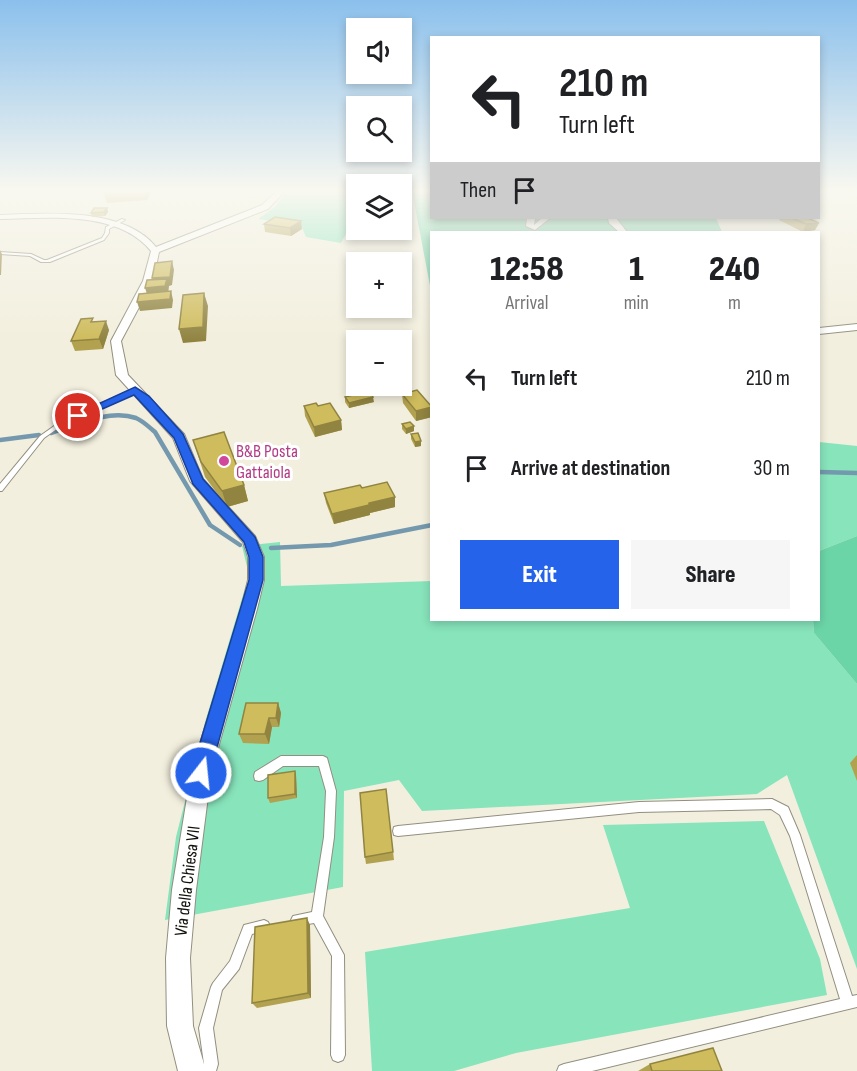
<!DOCTYPE html>
<html lang="en">
<head>
<meta charset="utf-8">
<style>
  body { margin:0; font-family:"Sofia Sans Condensed",sans-serif; background:#f6f6f6; color:#202124; height:100vh; display:flex; flex-direction:column; font-size:22px; white-space:nowrap }
  * { box-sizing:border-box; margin:0 }
  p { font-size:20px; color:#757577 }
  .icon { flex:none; width:33px; height:33px; fill:none; stroke:currentColor; stroke-width:2; stroke-linecap:round; stroke-linejoin:round }
  .map { position:relative; flex:1; overflow:hidden }
  .panel { position:absolute; left:430px; top:231px; width:390px; height:390px; display:flex; flex-direction:column; background:#fff; border-radius:0px; box-shadow:0 3px 9px #0003 }
  .panel>* { flex:none }
  .banner { position:absolute; left:430px; top:36px; width:390px; height:183px; border-radius:0px; box-shadow:0 3px 9px #0003; background:#fff; color:#202124; overflow:hidden }
  .controls { position:absolute; left:346px; top:18px; display:grid; gap:12px }
  .controls a { display:grid; place-items:center; width:66px; height:66px; border-radius:0px; background:#fff; box-shadow:0 3px 9px #0003; font-size:30px }
  .pin { position:absolute; display:grid; place-items:center; width:51px; height:51px; color:#fff; margin:-26px; border:3px solid #fff; border-radius:50%; box-shadow:0 2px 6px #0007 }
  .me { position:absolute; width:66px; margin:-33px; rotate:16deg; stroke-linejoin:round; filter:drop-shadow(0 0 4px #0008) }
  .turn { display:flex; align-items:center; gap:21px; height:126px; padding:0 30px; font-size:27px }
  .turn .icon { width:78px; height:78px; stroke-width:2.5 }
  .turn b { display:block; font-size:42px; line-height:51px }
  .then { display:flex; align-items:center; height:57px; padding:0 30px; background:#0003; gap:12px; font-size:22px }
  .eta { display:flex; justify-content:space-evenly; align-items:center; height:102px; text-align:center }
  .eta b { font-size:36px; font-weight:800; line-height:42px }
  .primary-button { display:flex; gap:12px; margin-top:auto; padding:12px 30px }
  .primary-button a { flex:1; height:69px; border-radius:0px; background:#2563eb; color:#fff; font-size:24px; font-weight:800; line-height:69px; text-align:center }
  .primary-button a+a { background:#f6f6f6; color:#202124 }
  ul { padding:0; list-style:none }
  li { display:flex; align-items:center; gap:18px; height:90px; padding:0 30px }
  li div { flex:1 }
  li b { display:block; font-size:22px }
  li em { font-style:normal }
  .map>svg:first-child { display:block }
  .green { fill:#87e4bb }
  .forest { fill:#6cd5a8 }
  .lines { fill:none; stroke-linecap:round; stroke-linejoin:round }
  .stream { stroke:#7498ad; stroke-width:4.5 }
  .service-casing { stroke:#928f80; stroke-width:2 }
  .minor-casing { stroke:#928f80; stroke-width:2 }
  .service { fill:#fff; fill-rule:evenodd }
  .minor { fill:#fff; fill-rule:evenodd }
  .wall { fill:#b2a250 }
  .shaded-wall { fill:#918441 }
  .building { fill:#cfbc5d; stroke:#918441; stroke-width:1.5 }
  .route { fill:#2563eb; stroke:#184099; stroke-width:1.5 }
  .hotel-dot { fill:#d1479c; stroke:#fff; stroke-width:2 }
  .labels { text-anchor:middle; stroke-width:6; stroke-linejoin:round; paint-order:stroke }
  .hotel-label { font-size:18px; fill:#b23c85; stroke:#fff; text-anchor:start }
  .street-label { font-size:18px; fill:#11100a; stroke:#fff }
</style>
</head>
<body>
<div class="map">
<svg width="857" height="1071" viewBox="0 0 857 1071">
  <rect width="100%" height="100%" fill="#f2efde"/>
  <path class="green" d="M287,191h70v23l-16,29 -35,-6 -5,-12 -43,-6 17,-12z
    M819,442l38,4v90l-38,15z
    M280,542l1,44 151,-5v39h381l1,13 43,51v285l-70,-194 -30,19 -335,17 -23,-31 -55,11 -1,96 -178,33 11,-83 29,-115 44,-147 -7,-29z
    M764,821l56,138 7,36 -311,58 -62,18h-82l-7,-119 265,-44 -27,-83z"/>
  <path class="forest" d="M412,191h20v27h284l6,14h-290v64z
    M857,536v148l-43,-51 -1,-13h6v-69z"/>
  <g class="lines">
    <path class="stream" d="M51,433c25,-8 58,-24 85,-15 7,3 13,9 19,14l55,93 30,20
      M0,440l39,-5
      M819,472l38,1
      M271,548l60,-3 101,-20"/>
    <g class="service-casing">
      <path id="service" d="M122,219l3,1 -16,9v4l-5,7 -54,22h-9l-11,-6 -30,-2v-2l31,2 13,6h3l55,-22 3,-5 1,-6z
        M135,388l3,2 -1,1 -76,35 -17,12 -42,53h-2v-7l40,-48 17,-12z
        M281,756h42l4,2 9,33 -2,46 -11,79 21,39 1,100 -2,5 -5,2 -5,-2 -2,-5 1,-99 -18,-33 -17,3 -4,-2 -2,-4 2,-4 19,-4 12,-75 2,-46 -7,-25h-36l-20,14 -4,1 -4,-1 -1,-4 1,-4z
        M772,799l16,8 12,28 52,161 5,-1v12l-265,64h-35l2,-5 5,-2 276,-65 -50,-163 -10,-21 -9,-6 -132,3 -241,24 -4,-1 -1,-4 1,-4 4,-1 241,-24z
        M264,920l4,2 2,4 -2,4 -16,4 -13,35 -17,21 -9,38 5,36 -2,7h-14l2,-7 -5,-36 12,-41 2,-4 17,-22 14,-36z"/>
    </g>
    <g class="minor-casing">
      <path id="minor" d="M277,191h8l-17,18 -109,43 -6,29 -32,60 7,34 56,59 19,45 52,57 9,21v23l-7,29 -46,164 -15,117 -6,68 3,68 13,45h-28l-11,-45 -1,-68 6,-68 19,-117 50,-164 7,-29v-23l-5,-15 -53,-61 -17,-43 -57,-63 -5,-34 32,-60 8,-30c-33,-41 -103,-33 -151,-32v-4c47,-2 124,-8 156,32l106,-42z
        M527,218h8l-1,7 8,-7h8l-15,12 -9,-4z
        M608,218h8l11,14h-8l-10,-9z
        M857,324v6l-38,4v-6z"/>
    </g>
    <use href="#service" class="service"/>
    <use href="#minor" class="minor"/>
  </g>
  <path class="wall" d="M103,191h48l-4,9 -40,3z
    M107,208l1,4 -3,4 -13,1 -1,-4z
    M780,218h28l11,5 -4,7 -12,2 -24,-12z
    M264,224l38,5 -11,7 -26,-4z
    M94,322l15,8 -6,19 -28,2 -4,-10z
    M402,394l30,23 -16,4 -13,-18z
    M345,397l29,5 -25,6 -4,-6z
    M304,406h14l23,14 1,10 -27,7 -10,-21z
    M402,424l12,7 -8,3 -4,-5z
    M411,434l10,12 -6,1 -4,-8z
    M193,440l51,45 4,16 -21,6 -22,-30z
    M362,488l33,9v10l-25,6v2l-36,9 -8,-21 -2,-10z
    M278,703l3,10 -2,14h-7l-3,17 -26,-1 -4,-9z
    M857,755v26l-7,-18z
    M295,771l1,4 1,23 -27,5 -2,-5z
    M386,789l8,71 -28,4 -1,-7z
    M310,925l1,73 -54,10 -5,-5z
    M650,1064l72,7h-84z"/>
  <path class="shaded-wall" d="M145,191h6l-4,9z
    M107,208l1,4 -3,4 -1,-4z
    M301,221l1,8 -11,7 -1,-8z
    M819,223l-4,7 -12,2 3,-8z
    M0,250l2,4 -1,21h-1z
    M172,261l2,9 -2,15 -3,1 -1,9 -20,2 -3,-9 10,-1 -3,-9z
    M171,291l2,9 -1,8 -32,3 -3,-9z
    M204,293l4,13 -2,35 -23,2 -4,-14z
    M106,321l3,9 -6,19 -4,-10z
    M373,397l1,5 -25,6v-5z
    M432,407v10l-16,4v-10z
    M341,420l1,10 -27,7 -1,-10z
    M414,426v5l-8,3v-5z
    M421,441v5l-6,1v-5z
    M244,485l4,16 -21,6 -5,-16z
    M395,497v10l-25,6v2l-36,9 -2,-10 37,-11z
    M278,703l3,10 -2,14 -3,-9z
    M269,718l3,9 -3,17 -4,-10z
    M295,771l1,4 1,23 -2,-4z
    M307,918l3,7 1,73 -3,-5z"/>
  <path class="building" d="M94,208h13l-3,4 -13,1z
    M275,217l26,4 -11,7 -26,-4z
    M792,218h16l11,5 -13,1z
    M172,261l-2,16 -18,1 3,-15z
    M167,279l-2,7 -20,2 2,-8z
    M171,291l-1,8 -33,3 2,-8z
    M204,293l-1,34 -24,2 4,-34z
    M93,318l-2,4 15,-1 -7,18 -28,2 10,-22z
    M417,390l15,17 -16,4 -14,-17z
    M369,391l4,6 -24,6 -4,-6z
    M316,403l2,3 12,-3 11,17 -27,7 -10,-21z
    M410,422l4,4 -8,3 -4,-5z
    M224,432l20,53 -22,6 -21,-29 -8,-22z
    M418,433l3,8 -6,1 -4,-8z
    M387,482l8,15 -26,6v2l-37,9 -8,-21 36,-8 2,3z
    M246,703h32l-2,15h-7l-4,16h-26z
    M295,771v23l-27,4v-23z
    M386,789l7,63 -28,5 -5,-64z
    M307,918l1,75 -56,10 3,-76z
    M713,1048l9,23h-70l-2,-7z"/>
  <linearGradient id="sky" x2="0" y2="1"><stop stop-color="#8bc0ec"/><stop offset="0.56" stop-color="#f9f8f0"/><stop offset="1" stop-color="#f9f8f0" stop-opacity="0"/></linearGradient>
  <rect width="857" height="341" fill="url(#sky)"/>
  <path class="route" d="M135,387l14,9 34,38 20,45 52,58 8,20v23l-53,193 -3,6 -6,3 -7,-3 -3,-6 58,-193v-23l-5,-15 -51,-58 -19,-46 -40,-43 -52,23h-8l-2,-2z"/>
  <circle class="hotel-dot" cx="224" cy="461" r="6"/>
  <g class="labels">
    <g class="hotel-label">
      <text x="236" y="457">B&amp;B Posta<tspan x="236" dy="21">Gattaiola</tspan></text>
    </g>
    <g class="street-label">
      <text transform="translate(187 881) rotate(-83)" y="6">Via della Chiesa VII</text>
    </g>
  </g>
</svg>
<div class="controls">
<a><svg class="icon" aria-label="sound" viewBox="0 0 24 24"><path d="M4 9h4l5-4v14l-5-4H4zM17 9q2 3 0 6"/></svg></a>
<a><svg class="icon" aria-label="search" viewBox="0 0 24 24"><circle cx="10" cy="10" r="6"/><path d="M15 15l6 6"/></svg></a>
<a><svg class="icon" aria-label="layers" viewBox="0 0 24 24"><path d="M12 4l9 5-9 5-9-5zM3 14l9 5 9-5"/></svg></a>
<a>+</a>
<a>−</a>
</div>
<div class="pin" style="left:78px;top:416px;background:#d93025"><svg class="icon" aria-label="arrive" viewBox="0 0 24 24"><path d="M6 21V4h12l-3 4 3 4H6"/></svg></div>
<svg class="me" style="left:201px;top:773px" viewBox="-20 -20 40 40"><circle r="17" fill="#2563eb" stroke="#fff" stroke-width="3"/><path d="M0-11L8 9 0 5-8 9z" fill="#fff"/></svg>
<div class="banner">
<div class="turn"><svg class="icon" aria-label="left" viewBox="0 0 24 24"><path d="M17 20v-9H6M10 6l-5 5 5 5"/></svg><div><b>210 m</b>Turn left</div></div>
<div class="then">Then<svg class="icon" aria-label="arrive" viewBox="0 0 24 24"><path d="M6 21V4h12l-3 4 3 4H6"/></svg></div>
</div>
<section class="panel">
<div class="eta">
<div><b>12:58</b><p>Arrival</p></div>
<div><b>1</b><p>min</p></div>
<div><b>240</b><p>m</p></div>
</div>
<ul>
<li><svg class="icon" aria-label="left" viewBox="0 0 24 24"><path d="M17 20v-9H6M10 6l-5 5 5 5"/></svg><div><b>Turn left</b></div><em>210 m</em></li>
<li><svg class="icon" aria-label="arrive" viewBox="0 0 24 24"><path d="M6 21V4h12l-3 4 3 4H6"/></svg><div><b>Arrive at destination</b></div><em>30 m</em></li>
</ul>
<div class="primary-button"><a>Exit</a><a>Share</a></div>
</section>
</div>
</body>
</html>
